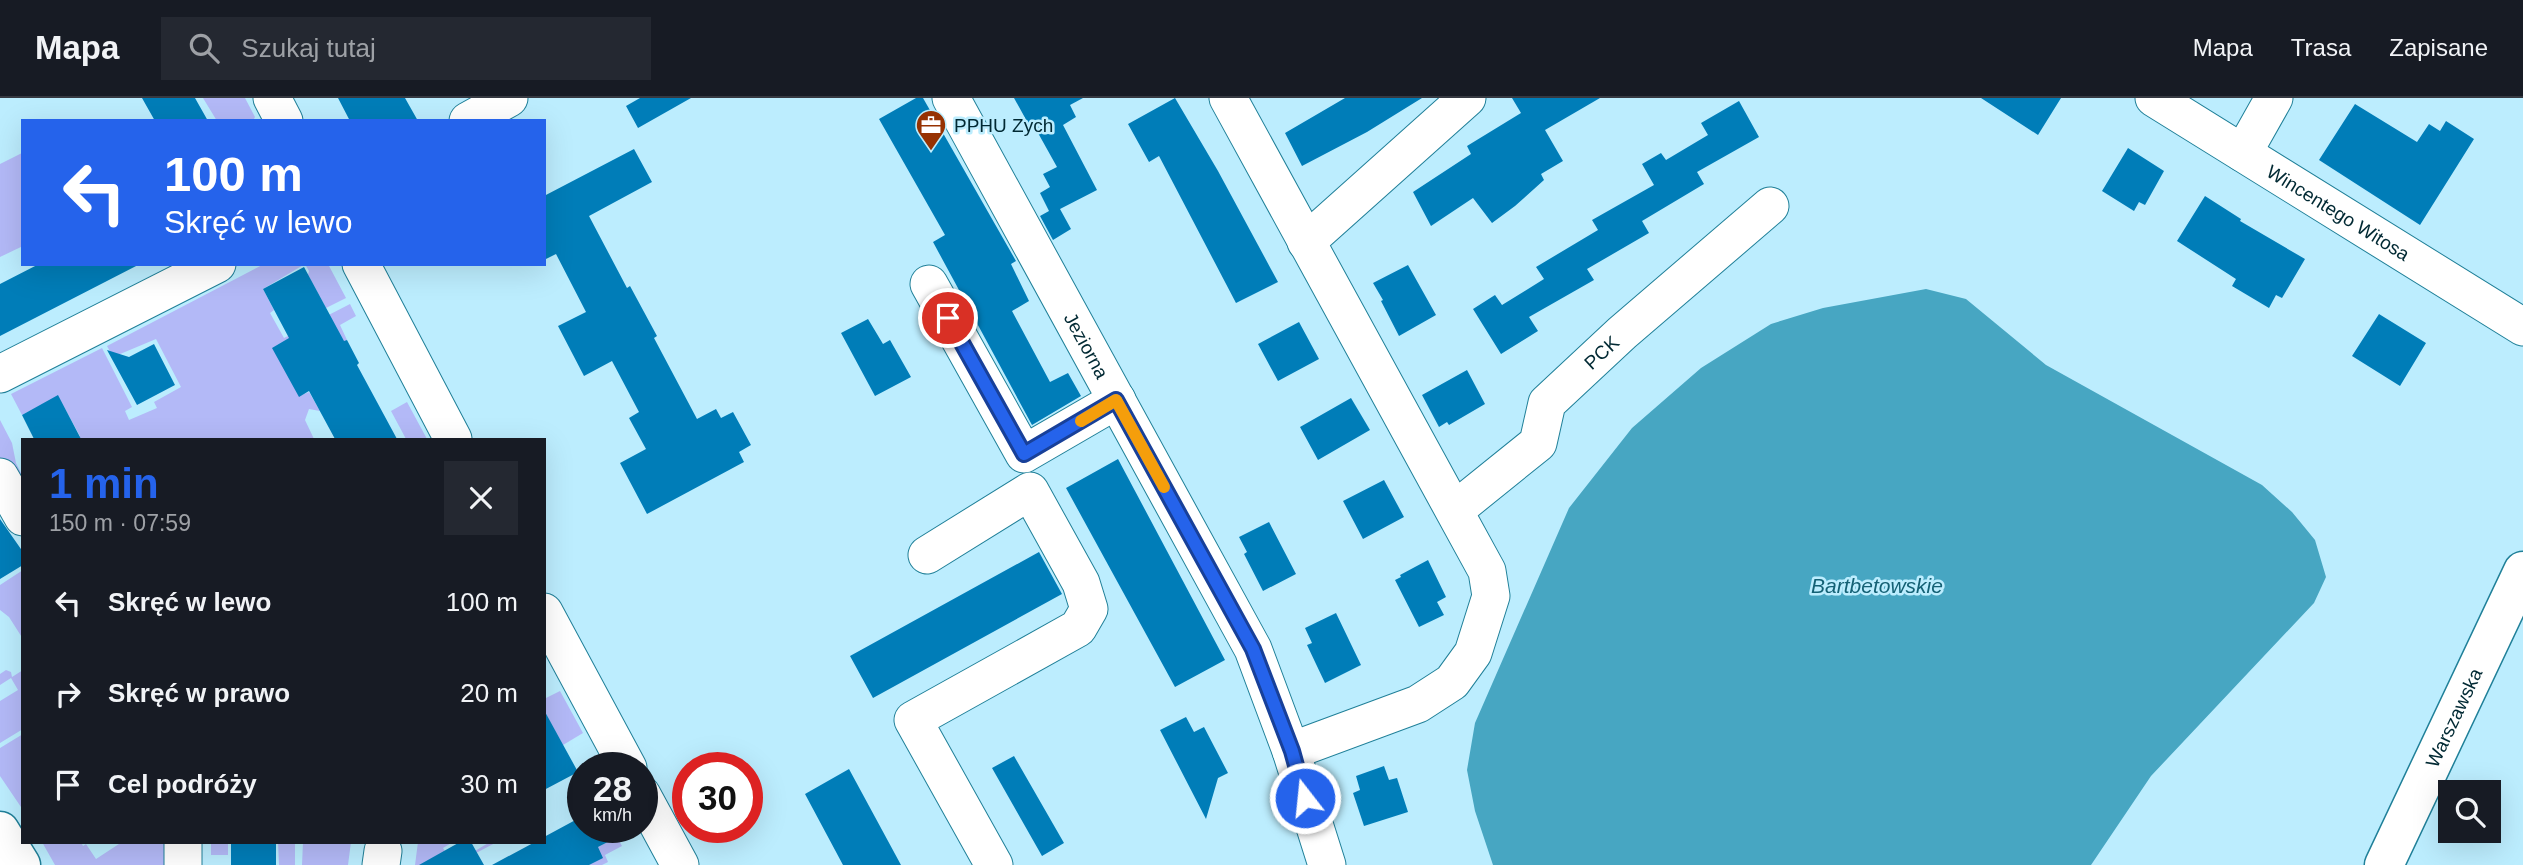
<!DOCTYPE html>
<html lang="pl">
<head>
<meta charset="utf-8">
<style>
  body { margin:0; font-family:Arial,sans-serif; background:#242831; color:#f1f3f6; height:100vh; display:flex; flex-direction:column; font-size:26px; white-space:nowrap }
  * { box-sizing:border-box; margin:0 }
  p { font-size:23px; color:#9ea1a6 }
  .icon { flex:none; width:38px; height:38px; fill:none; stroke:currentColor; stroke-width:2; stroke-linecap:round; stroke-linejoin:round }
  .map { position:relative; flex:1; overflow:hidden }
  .drawer { position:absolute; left:21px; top:340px; width:525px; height:406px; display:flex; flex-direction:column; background:#171b24; border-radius:0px; box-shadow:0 7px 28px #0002 }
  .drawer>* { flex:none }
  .banner { position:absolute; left:21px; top:21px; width:525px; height:147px; border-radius:0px; box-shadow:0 7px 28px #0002; background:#2563eb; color:#fff; overflow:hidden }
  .controls { position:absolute; left:2438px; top:682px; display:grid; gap:14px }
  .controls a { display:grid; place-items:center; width:63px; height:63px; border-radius:0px; background:#171b24; box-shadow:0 7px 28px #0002; font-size:35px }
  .speed { position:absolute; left:567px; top:654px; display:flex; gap:14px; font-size:35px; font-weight:700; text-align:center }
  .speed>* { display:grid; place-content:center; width:91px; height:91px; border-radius:50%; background:#171b24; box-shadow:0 7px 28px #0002; line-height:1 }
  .speed small { font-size:18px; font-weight:400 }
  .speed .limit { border:10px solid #d22; background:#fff; color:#111 }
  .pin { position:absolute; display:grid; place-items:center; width:60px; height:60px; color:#fff; margin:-30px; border:4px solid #fff; border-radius:50%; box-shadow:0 2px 7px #0007 }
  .me { position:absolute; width:77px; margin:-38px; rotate:344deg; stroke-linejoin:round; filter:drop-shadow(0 0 5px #0008) }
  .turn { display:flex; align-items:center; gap:24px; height:147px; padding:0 28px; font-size:32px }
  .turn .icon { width:91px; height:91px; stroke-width:2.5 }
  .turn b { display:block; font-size:49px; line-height:60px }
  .round { display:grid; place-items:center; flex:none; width:74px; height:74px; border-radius:0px; background:#242831 }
  .headline { display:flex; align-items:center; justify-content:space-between; height:119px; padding:0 28px }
  h1 { font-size:42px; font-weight:700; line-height:52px; color:#2563eb }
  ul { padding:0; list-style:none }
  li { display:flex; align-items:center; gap:21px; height:91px; padding:0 28px }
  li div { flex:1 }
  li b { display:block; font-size:26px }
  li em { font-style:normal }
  header { display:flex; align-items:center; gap:42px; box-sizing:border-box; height:98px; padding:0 35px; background:#171b24; border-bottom:2px solid #363941 }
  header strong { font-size:33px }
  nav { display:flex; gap:38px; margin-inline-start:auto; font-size:24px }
  .search { width:490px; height:63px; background:#242831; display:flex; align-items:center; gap:18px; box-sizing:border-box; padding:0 24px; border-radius:0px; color:#9ea1a6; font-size:26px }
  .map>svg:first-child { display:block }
  .green { fill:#b3b9f7 }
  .water { fill:#47a6c2 }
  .building { fill:#007db8 }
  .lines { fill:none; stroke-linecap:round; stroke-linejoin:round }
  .minor-casing { stroke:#208099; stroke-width:39 }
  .major-casing { stroke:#208099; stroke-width:41 }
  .minor { stroke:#fff; stroke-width:37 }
  .major { stroke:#fff; stroke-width:38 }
  .route-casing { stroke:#184099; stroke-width:18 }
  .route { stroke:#2563eb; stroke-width:12 }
  .slow { stroke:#f59e0b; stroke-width:12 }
  .labels { text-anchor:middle; stroke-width:5; stroke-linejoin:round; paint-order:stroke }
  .poi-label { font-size:19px; fill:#012933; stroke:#bcedfe; text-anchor:start }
  .street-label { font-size:19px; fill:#012933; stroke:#bcedfe }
  .water-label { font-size:21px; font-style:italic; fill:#146175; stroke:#bcedfe }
</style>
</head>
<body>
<header>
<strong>Mapa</strong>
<div class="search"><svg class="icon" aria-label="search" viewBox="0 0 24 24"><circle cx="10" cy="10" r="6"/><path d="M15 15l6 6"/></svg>Szukaj tutaj</div>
<nav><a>Mapa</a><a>Trasa</a><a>Zapisane</a></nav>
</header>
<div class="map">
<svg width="2523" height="767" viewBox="0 0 2523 767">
  <rect width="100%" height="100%" fill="#bcedfe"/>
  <path class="green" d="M203,0h42l10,19 -2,4h-36z
    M22,55l1,93 -23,11v-93z
    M264,166h64l18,34 -20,10 -18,-33 1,-4 -4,-7 -42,25 11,21 -4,3 14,25 66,-34 6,12 -16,9 7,15 -48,56 10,-4 11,19 -11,-2 -4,11 9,19h-240l6,-3 -22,-40 -36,19 -11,-21 91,-46 30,59 -7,4 4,9 28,-12 -3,-6 27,-15 -25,-48 -43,18 -6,-11z
    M407,304l20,37h-21l-15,-28z
    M0,322l12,23 4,20 7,14v20l-23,-39z
    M23,472v69l-14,-22 -9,-7v-25z
    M6,572l5,2 1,5 11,-7v59l-23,14v-42l18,-11 -7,-12 -11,7v-11z
    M560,593l23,42 -20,12 -19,-34v-12z
    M23,636v76l-23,-34v-28z
    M607,730h5l10,18 -17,9 3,7 -6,3h-13l9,-18 15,-8z
    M42,744h39l2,4 3,-2 10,15 26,-17h51l1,23h-119z
    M211,744h17v13h-17z
    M278,744h17v23h-16z
    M303,744h48l-3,23h-46z
    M418,744h35l-10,6 10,16 37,-22h7l-38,20 1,3h-45z"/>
  <path class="water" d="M1926,191l40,10 80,66 216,120 30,27 23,28 11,37 -12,26 -163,173 -60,89h-598l-18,-54 -8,-41 8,-47 94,-215 63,-80 69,-60 70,-44 52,-16z"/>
  <path class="building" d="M142,0h53l13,23h-53z
    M338,0h67l13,23h-68z
    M640,0h51l-53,30 -12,-22z
    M916,0h7l93,163 -5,3 18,37 -17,10 38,71 18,-9 13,23 -49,29 -99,-183 12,-7 -66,-116z
    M1014,0h69l-13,7 6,12 -13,8 34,65 -37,19 11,20 -18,11 -13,-24 9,-5 -9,-18 10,-6 -7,-13 14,-7 -24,-43 -4,1z
    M1175,0l43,73 60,111 -42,21 -77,-147 -10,6 -21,-38z
    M1345,0h77l-55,34 -65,34 -17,-33z
    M1512,0h88l-55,32 18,31 -22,13 3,6 -29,26 -23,17 -19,-25 -42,28 -18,-34 58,-38 -4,-8 54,-33z
    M1981,0h80l-23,37z
    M1739,3l20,36 -62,35 7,12 -62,37 7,12 -62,36 7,11 -65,37 9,14 -37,23 -28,-45 22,-14 7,10 42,-26 -8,-12 62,-37 -6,-10 62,-35 -12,-21 19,-11 5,7 42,-25 -7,-12z
    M2355,6l62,38 12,-18 11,7 6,-10 28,18 -54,86 -101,-65z
    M2128,50l36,23 -19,34 -6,-3 -5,9 -32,-20z
    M634,51l18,33 -63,34 38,72 3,-2 27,50 -3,2 43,81 19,-10 5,9 12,-6 18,33 -12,7 5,10 -97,52 -27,-51 26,-14 -17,-31 10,-6 -27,-51 -28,15 -26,-50 28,-14 -30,-58 -12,6v-64z
    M2205,98l36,23 -1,2 65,38 -23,39 -6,-3 -7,13 -37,-22 4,-7 -59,-38z
    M39,166h101l-140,72v-52z
    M1408,167l28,50 -37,21 -18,-35 2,-1 -10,-17z
    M304,169l40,74 3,-1 12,23 -2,2 40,74h-62l-26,-48 -10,6 -27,-49 17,-10 -26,-49z
    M2379,216l47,29 -26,43 -48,-30z
    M868,221l15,25 7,-4 21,37 -36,19 -34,-63z
    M1299,224l20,37 -41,22 -20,-37z
    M154,246l21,41 -38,20 -30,-55 22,7z
    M1467,272l18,34 -36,21 -2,-3 -8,5 -17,-32z
    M58,297l23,44h-47l-12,-24z
    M1351,300l19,32 -52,30 -18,-33z
    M1118,361l107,201 -50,27 -109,-199z
    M1384,382l20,37 -41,22 -20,-38z
    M0,421l23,33v13l-23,14z
    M1269,424l27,52 -33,17 -19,-37 3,-2 -8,-15z
    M1039,454l23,42 -189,104 -23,-42z
    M1428,462l18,37 -9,5 7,13 -25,12 -24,-47 6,-3 -1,-2z
    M1336,515l25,52 -36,18 -18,-38 5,-2 -7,-15z
    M544,612l34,62 -34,18z
    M1186,619l8,15 10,-5 24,46 -10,5 -12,41 -46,-89z
    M1014,658l50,87 -22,13 -50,-88z
    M1384,668l5,14 8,-2 11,34 -44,14 -11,-33 7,-3 -4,-14z
    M849,671l52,96h-58l-38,-71z
    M581,719l2,11h52l-37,19 5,11 -14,7h-97l43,-23h9v-5z
    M231,744h45v23h-45z
    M460,744h11l13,23h-65z"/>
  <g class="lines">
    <g class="minor-casing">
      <g id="minor">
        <path d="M272,0l12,23"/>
        <path id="s1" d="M951,0l302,551 38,102 36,114"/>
        <path d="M1228,0l259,473 4,25 -18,57 -21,29 -34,22 -127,47"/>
        <path id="s2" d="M2154,0l369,229"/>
        <path d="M468,23l41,-23"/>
        <path d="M2243,55l31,-55"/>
        <path d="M1306,144l161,-144"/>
        <path d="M361,166l92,175"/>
        <path d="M929,186l95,170 93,-54"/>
        <path d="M0,276l217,-110"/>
        <path d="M0,379l23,40"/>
        <path id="s3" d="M1455,412l83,-67 9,-40 75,-70 148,-127"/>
        <path d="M927,457l103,-64 51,92 8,26 -11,19 -165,92 81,145"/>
        <path d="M544,514l84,156"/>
        <path d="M642,697l38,70"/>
        <path d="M183,744v23"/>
        <path d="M381,767l2,-14"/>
      </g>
    </g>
    <g class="major-casing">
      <g id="major">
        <path d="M0,733l21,34"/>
        <path id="s4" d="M2384,767l139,-294"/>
      </g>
    </g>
    <use href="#minor" class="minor"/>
    <use href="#major" class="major"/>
  </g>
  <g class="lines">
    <g class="route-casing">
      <path id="route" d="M948,220l76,136 92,-54 137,249 39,102 13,47"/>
    </g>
    <use href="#route" class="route"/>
    <path class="slow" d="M1081,323l35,-21 48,87"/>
  </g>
  <defs>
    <g id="office-pin" transform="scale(1.575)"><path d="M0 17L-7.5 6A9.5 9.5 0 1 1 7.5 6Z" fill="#973202" stroke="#bcedfe"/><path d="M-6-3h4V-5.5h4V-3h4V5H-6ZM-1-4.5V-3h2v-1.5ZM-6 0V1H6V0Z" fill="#fff"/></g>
  </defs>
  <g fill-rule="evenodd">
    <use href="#office-pin" x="931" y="27"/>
  </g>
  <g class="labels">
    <g class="poi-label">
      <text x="954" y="34">PPHU Zych</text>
    </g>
    <g class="street-label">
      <text dy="7" stroke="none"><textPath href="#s2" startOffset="217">Wincentego Witosa</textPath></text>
      <text dy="7" stroke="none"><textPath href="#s1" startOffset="282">Jeziorna</textPath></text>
      <text dy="7" stroke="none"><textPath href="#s3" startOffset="222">PCK</textPath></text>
      <text dy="7" stroke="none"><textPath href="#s4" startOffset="163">Warszawska</textPath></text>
    </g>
    <g class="water-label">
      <text x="1877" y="495">Bartbetowskie</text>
    </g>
  </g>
</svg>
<div class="controls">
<a><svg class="icon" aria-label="search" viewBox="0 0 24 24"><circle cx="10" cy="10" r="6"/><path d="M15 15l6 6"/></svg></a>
</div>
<div class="speed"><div>28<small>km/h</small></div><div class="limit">30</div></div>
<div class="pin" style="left:948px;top:220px;background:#d93025"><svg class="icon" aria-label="arrive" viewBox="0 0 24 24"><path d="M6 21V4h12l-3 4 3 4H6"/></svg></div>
<svg class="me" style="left:1305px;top:700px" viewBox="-20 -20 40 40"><circle r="17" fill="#2563eb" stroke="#fff" stroke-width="3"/><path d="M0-11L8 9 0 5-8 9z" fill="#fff"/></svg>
<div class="banner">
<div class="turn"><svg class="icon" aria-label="left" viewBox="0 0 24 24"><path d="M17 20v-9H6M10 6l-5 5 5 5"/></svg><div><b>100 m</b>Skręć w lewo</div></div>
</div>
<section class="drawer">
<div class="headline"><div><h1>1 min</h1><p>150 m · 07:59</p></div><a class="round"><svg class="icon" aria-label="close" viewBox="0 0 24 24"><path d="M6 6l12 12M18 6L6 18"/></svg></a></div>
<ul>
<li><svg class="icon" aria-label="left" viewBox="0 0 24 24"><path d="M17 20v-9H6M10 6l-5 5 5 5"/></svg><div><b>Skręć w lewo</b></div><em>100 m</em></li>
<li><svg class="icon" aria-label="right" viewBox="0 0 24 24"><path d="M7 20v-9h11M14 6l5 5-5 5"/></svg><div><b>Skręć w prawo</b></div><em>20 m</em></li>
<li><svg class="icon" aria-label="arrive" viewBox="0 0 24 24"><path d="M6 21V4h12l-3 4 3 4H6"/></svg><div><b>Cel podróży</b></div><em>30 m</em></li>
</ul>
</section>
</div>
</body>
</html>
